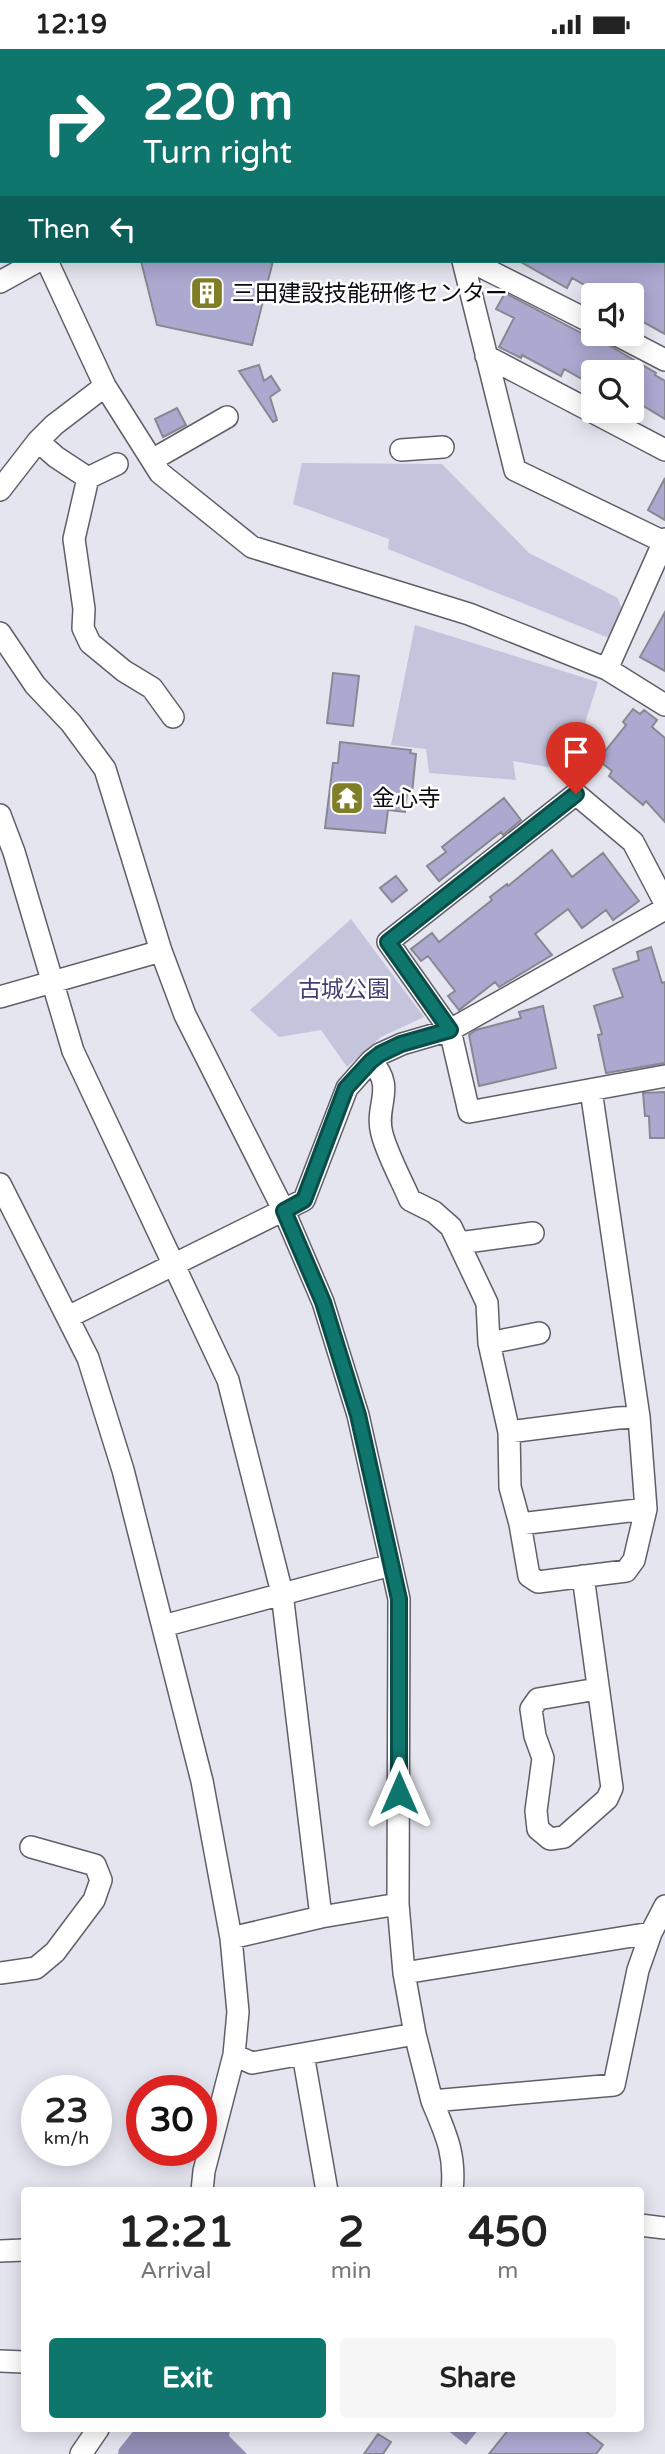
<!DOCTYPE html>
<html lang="en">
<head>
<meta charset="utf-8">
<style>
  body { margin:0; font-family:"Varela Round","Noto Sans JP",sans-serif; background:#f6f6f6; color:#222; height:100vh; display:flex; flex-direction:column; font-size:26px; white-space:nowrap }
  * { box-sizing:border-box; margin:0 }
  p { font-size:23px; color:#767676 }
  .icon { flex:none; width:38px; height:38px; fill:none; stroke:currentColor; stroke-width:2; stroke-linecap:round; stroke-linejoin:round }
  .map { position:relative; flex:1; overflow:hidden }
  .drawer { position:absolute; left:21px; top:2138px; width:623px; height:245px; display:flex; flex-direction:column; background:#fff; border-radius:7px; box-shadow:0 4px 18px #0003 }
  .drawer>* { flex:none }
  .top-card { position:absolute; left:0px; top:0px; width:665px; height:214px; box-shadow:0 4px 18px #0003; background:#0f766e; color:#fff; overflow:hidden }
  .buttons { position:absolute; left:581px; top:234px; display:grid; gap:14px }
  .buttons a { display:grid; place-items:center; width:63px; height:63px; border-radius:7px; background:#fff; box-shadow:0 4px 18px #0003; font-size:35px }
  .speed { position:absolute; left:21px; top:2026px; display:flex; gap:14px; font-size:35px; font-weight:700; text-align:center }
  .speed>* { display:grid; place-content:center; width:91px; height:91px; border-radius:50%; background:#fff; box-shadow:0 4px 18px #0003; line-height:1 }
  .speed small { font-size:18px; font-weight:400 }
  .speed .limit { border:10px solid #d22; background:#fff; color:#111 }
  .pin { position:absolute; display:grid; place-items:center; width:60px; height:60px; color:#fff; margin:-72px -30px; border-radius:50% 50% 50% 0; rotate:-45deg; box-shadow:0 0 7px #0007 }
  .pin .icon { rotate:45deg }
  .me { position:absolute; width:77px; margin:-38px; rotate:0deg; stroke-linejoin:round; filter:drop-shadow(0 0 5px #0008) }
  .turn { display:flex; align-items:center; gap:24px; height:147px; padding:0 28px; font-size:32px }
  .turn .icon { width:91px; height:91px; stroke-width:2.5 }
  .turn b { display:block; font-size:49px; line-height:60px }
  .then { display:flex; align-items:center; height:66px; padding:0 28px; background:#0003; gap:14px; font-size:26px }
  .eta { display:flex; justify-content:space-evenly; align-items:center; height:119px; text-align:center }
  .eta b { font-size:42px; font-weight:800; line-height:49px }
  .primary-button { display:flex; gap:14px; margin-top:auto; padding:14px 28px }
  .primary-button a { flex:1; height:80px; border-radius:7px; background:#0f766e; color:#fff; font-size:28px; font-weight:800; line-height:80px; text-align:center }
  .primary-button a+a { background:#f6f6f6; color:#222 }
  .status { display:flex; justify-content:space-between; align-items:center; height:49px; padding:0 35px; background:#fff; direction:ltr }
  .status svg { height:19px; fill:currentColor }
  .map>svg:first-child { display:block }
  .green { fill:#c5c4dd }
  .water { fill:#918eb5 }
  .building { fill:#aca9d1; stroke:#888892; stroke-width:2 }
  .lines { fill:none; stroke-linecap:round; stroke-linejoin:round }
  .minor-casing { stroke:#605f69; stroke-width:24 }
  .minor { stroke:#fff; stroke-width:21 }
  .route-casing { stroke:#0a4d48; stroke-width:18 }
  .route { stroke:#0f766e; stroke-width:12 }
  .labels { text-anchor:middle; stroke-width:5; stroke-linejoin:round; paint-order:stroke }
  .poi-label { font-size:23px; fill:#0b0b0f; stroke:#fff; text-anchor:start }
  .park-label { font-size:23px; fill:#453d72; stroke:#fff }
</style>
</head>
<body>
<div class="status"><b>12:19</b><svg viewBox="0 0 49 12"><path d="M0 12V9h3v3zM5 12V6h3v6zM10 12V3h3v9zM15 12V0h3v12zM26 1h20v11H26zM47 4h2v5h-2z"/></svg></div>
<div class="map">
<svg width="665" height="2405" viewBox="0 0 665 2405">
  <rect width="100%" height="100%" fill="#e5e5f0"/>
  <path class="green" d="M0,0h109v2h-107v163l-2,1z
    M302,414l140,1 87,89 89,45 4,13 -13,27 -221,-89 1,-10 -96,-35z
    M415,576l183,57 -28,89 -57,-10 3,19 -87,-7 -3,-24 -35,-4z
    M351,870l73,98 -43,20 -34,30 -26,-37 -42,7 -29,-27z"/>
  <path class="water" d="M135,2380h95l-1,7 18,18h-129l1,-5z
    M446,2380h33l-13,16z"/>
  <path class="building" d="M141,212h132l-21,84 -95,-20z
    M519,212h146v73l-33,-18v-20h-28l-32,-18 -5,10z
    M505,244l97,51 1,-2 53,31 -1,2 10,6v38l-33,-20v-26h-39l-4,10 -25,-14 -3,7 -39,-21 -1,3 -22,-11 15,-29 -18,-9z
    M259,316l5,16 7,-5 9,14 -10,7 7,23 -4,2 -34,-51z
    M177,359l9,17 -23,12 -8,-18z
    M665,429v42l-17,-10z
    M665,563v59l-25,-14z
    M333,624l26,3 -6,50 -26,-3z
    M633,660l7,5 4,-4 13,10 -5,7 13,11v84l-19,-21 -3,4 -34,-29 3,-5 -14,-11 28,-35 -3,-3z
    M340,693l71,8 -1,3 6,1 -4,39 -5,-1 -2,20 -17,-2 -3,23 -60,-5 8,-65h5z
    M504,749l17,22 -18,15 -2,-3 -62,49 -12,-15 19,-14 -4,-5z
    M552,801l20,27 31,-24 36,48 -26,19 -7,-10 -24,18 -14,-19 -33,25 17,21 -53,32 -4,-5 -36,28 -11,-14 7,-5 -27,-35 -7,5 -10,-12 21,-16 7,9 53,-42 -2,-3 17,-13 1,2z
    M396,827l11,14 -15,12 -12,-14z
    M651,898l11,36 3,-1v81l-59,10 -8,-38 4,-1 -8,-28 29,-9 -10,-28 26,-9 -2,-8z
    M543,957l13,62 -77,18 -10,-51 7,-5 45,-12 -2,-6z
    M665,1043v46h-15l-1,-22h-4l-2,-23z
    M509,2380h74l20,16 -7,9h-107z
    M378,2385l13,8 -8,12h-19z"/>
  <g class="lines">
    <g class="minor-casing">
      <path id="minor" d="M278,0l1,2
        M136,2l1,-2
        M171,2l1,-2
        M381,2l1,-2
        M570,2l1,-2
        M663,58l2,1
        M663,183l2,1
        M0,202l2,-1
        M47,212l58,125 55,87 92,74 217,67 138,55 58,36
        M463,212l52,209 149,72
        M470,212l123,62
        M0,233l38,-21
        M615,285l50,26
        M486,307l179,94
        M38,392l18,16 32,21 29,-14
        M401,401l42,-3
        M152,411l75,-43
        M88,429l-14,61 10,70 -1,19 7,15 34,28 28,17 21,29
        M0,441l38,-49 16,-16 51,-39
        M0,584l35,52 36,38 34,46 56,182 24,64 99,196 39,91 35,113 41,184 -1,305 6,69 11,61 17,67
        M607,620l58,-130
        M0,766l14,37 59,199 155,329 54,213 39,324
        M665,854l-32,-61 -57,-48 -188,148 62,88 19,82 196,-36
        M0,948l161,-46
        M371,1012c26,27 3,44 11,73 6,22 19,45 28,66l24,12 17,15 36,76 2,40 20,89 1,55 10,37 9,52 9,6 88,-11 8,-11 12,-51 -7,-92 -48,-327
        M0,1135l88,174 35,112 79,311 29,157 7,74 -4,43 -30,116 -2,20
        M459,1194l74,-10
        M68,1268l236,-117 43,-112 24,-27 9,-7 22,-10 48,-14 215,-121
        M489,1294l50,-10
        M509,1383l109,-14 21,-1
        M520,1475l126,-15
        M583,1527l29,212 -5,11 -43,38 -14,2 -12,-10 -2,-18 7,-53 -8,-22 -4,-27 7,-10 59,-10
        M163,1577l228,-61
        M231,1889l90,-21 77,-13
        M0,1924l36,-5 19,-16 39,-52 7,-20 -6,-15 -64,-18
        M404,1924l247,-40
        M303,2005l24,137
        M234,2006l18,8 163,-29
        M452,2142c4,-36 -6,-57 -20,-90l182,-16 24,-115 13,-37 14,-27
        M640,2176l25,3
        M0,2202l24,-1
        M0,2312l24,1
        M81,2405l17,-25"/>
    </g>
    <use href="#minor" class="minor"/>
  </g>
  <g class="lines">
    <g class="route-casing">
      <path id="route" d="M399,1744v-194l-41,-184 -35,-113 -39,-91 20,-11 42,-112 25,-27 9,-7 21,-10 49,-14 -62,-88 188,-148"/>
    </g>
    <use href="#route" class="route"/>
  </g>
  <defs>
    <g id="building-square" transform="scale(1.75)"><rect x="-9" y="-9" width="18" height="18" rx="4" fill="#807f27" stroke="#fff"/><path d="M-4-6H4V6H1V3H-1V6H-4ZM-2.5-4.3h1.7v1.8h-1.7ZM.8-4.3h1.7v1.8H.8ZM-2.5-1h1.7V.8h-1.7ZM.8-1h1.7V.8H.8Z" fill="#fff"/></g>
    <g id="temple-square" transform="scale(1.75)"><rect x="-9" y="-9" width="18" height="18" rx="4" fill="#807f27" stroke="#fff"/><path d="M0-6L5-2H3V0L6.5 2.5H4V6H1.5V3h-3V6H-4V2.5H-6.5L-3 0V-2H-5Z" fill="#fff"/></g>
  </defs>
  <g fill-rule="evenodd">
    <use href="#building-square" x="207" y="244"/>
    <use href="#temple-square" x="347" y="749"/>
  </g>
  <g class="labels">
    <g class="poi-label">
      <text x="232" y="252">三田建設技能研修センター</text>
      <text x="372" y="757">金心寺</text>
    </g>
    <g class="park-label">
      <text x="344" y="948">古城公園</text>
    </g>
  </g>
</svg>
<div class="buttons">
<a><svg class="icon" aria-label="sound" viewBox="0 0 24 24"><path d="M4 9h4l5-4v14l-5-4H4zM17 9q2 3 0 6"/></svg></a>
<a><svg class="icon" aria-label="search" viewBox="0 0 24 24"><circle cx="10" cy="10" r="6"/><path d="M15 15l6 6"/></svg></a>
</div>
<div class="speed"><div>23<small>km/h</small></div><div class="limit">30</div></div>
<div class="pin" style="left:576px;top:745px;background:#d93025"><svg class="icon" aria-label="arrive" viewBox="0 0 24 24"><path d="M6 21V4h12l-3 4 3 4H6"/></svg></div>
<svg class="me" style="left:399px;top:1744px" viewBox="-20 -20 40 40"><path d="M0-17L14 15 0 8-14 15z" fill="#0f766e" stroke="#fff" stroke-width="4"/></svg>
<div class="top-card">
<div class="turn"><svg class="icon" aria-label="right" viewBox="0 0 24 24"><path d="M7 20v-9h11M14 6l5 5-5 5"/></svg><div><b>220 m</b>Turn right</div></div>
<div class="then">Then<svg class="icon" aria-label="left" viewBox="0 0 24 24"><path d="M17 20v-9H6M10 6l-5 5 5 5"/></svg></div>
</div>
<section class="drawer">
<div class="eta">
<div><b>12:21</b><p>Arrival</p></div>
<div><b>2</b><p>min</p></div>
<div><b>450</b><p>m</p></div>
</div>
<div class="primary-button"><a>Exit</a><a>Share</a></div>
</section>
</div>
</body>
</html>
